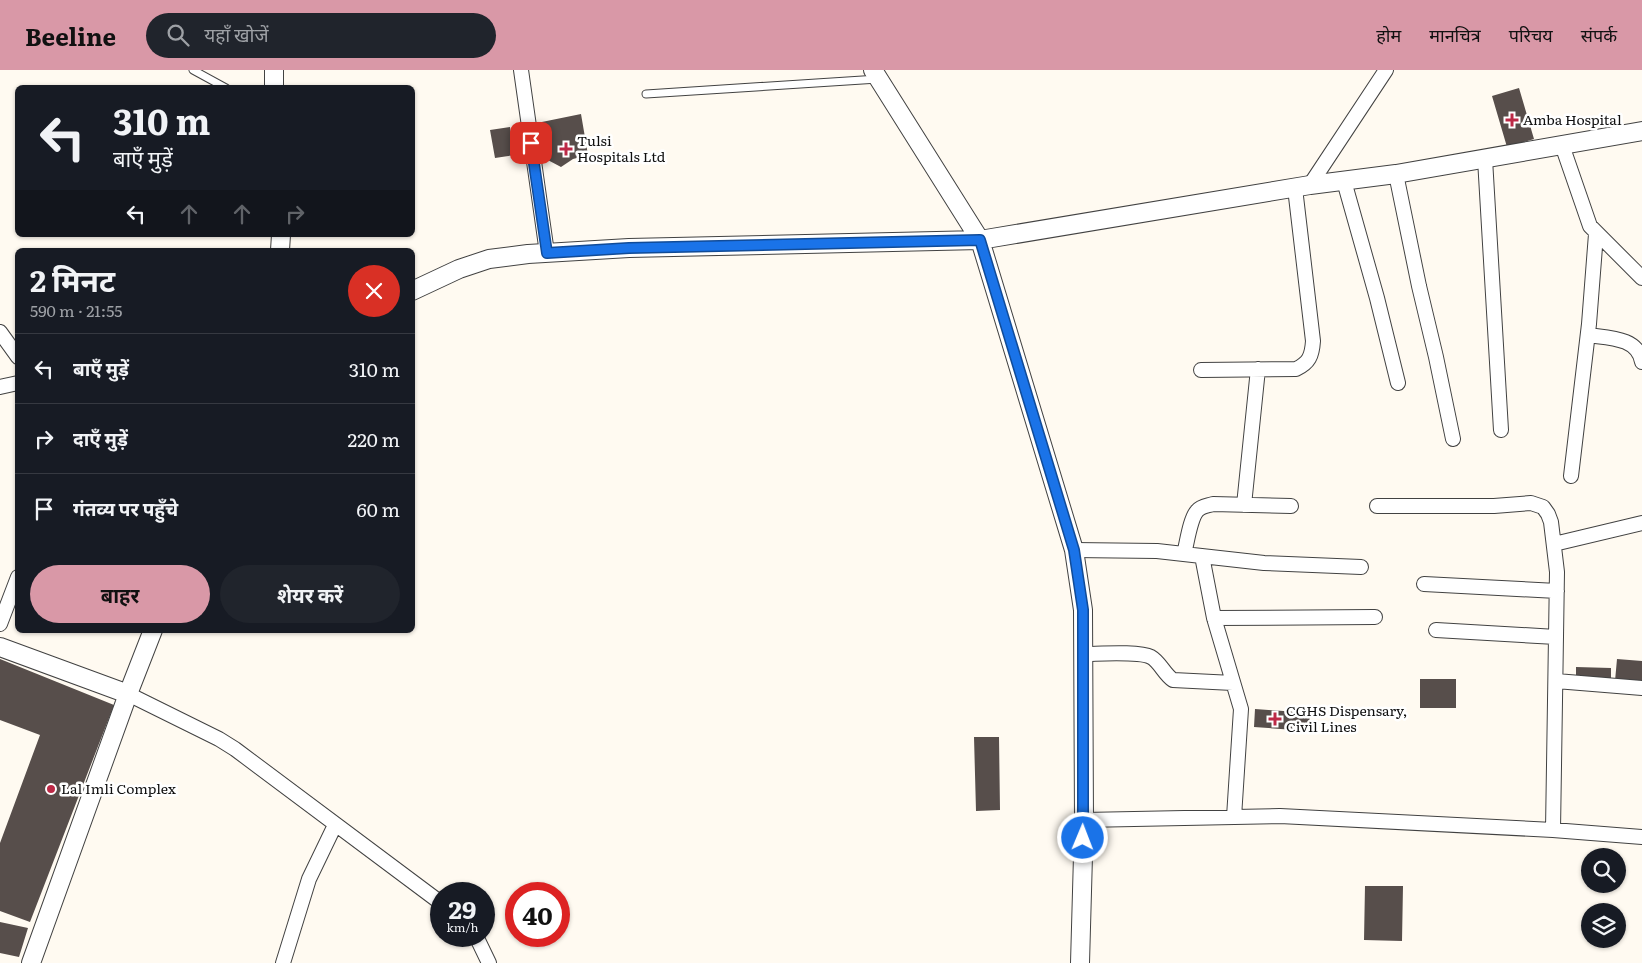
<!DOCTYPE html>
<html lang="hi">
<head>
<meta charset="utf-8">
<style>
  body { margin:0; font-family:Literata,"Noto Sans Devanagari",serif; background:#20242c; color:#f1f3f6; height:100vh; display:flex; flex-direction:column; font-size:19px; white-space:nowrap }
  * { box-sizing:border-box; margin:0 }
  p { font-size:16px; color:#9ea1a6 }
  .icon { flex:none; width:28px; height:28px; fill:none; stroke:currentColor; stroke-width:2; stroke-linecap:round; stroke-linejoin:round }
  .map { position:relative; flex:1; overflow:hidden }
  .details { position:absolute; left:15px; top:178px; width:400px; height:385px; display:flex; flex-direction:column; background:#171b24; border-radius:8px; box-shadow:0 1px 4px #0004 }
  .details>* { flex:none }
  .banner { position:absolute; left:15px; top:15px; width:400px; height:152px; border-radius:8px; box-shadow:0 1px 4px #0004; background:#171b24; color:#f1f3f6; overflow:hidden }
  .fabs { position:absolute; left:1581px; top:778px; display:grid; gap:10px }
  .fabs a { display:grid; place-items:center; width:45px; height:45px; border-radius:50%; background:#171b24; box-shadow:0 1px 4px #0004; font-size:25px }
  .speed { position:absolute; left:430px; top:812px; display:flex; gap:10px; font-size:25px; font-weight:700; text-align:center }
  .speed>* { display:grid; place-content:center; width:65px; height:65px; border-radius:50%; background:#171b24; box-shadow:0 1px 4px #0004; line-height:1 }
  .speed small { font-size:12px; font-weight:400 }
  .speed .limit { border:8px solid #d22; background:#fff; color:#111 }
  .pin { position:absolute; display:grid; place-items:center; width:42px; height:42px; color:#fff; margin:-21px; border-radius:10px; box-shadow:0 2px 8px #0006 }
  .me { position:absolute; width:55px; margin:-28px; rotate:1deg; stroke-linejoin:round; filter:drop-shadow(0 0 4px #0008) }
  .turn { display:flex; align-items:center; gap:18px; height:105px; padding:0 15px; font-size:22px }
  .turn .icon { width:65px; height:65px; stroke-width:2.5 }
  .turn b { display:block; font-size:35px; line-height:42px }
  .lanes { display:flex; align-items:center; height:48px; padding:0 15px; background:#0003; justify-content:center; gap:25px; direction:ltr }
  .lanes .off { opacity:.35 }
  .round { display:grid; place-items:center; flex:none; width:52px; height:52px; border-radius:26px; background:#20242c }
  .summary { display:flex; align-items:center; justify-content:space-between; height:85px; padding:0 15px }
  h1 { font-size:30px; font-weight:700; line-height:38px }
  .action { display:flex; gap:10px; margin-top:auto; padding:10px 15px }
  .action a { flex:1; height:58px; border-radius:30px; background:#d998a7; color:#111; font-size:20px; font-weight:700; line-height:58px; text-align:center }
  .action a+a { background:#20242c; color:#f1f3f6 }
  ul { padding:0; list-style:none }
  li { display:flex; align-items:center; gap:15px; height:70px; padding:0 15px; border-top:1px solid #363941 }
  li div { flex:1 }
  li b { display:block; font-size:19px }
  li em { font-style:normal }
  header { display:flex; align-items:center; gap:30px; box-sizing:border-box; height:70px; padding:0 25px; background:#d998a7; color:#111 }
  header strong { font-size:24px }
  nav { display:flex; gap:28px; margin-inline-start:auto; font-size:18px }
  .search { width:350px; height:45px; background:#20242c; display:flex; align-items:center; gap:12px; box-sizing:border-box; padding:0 18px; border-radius:28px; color:#9ea1a6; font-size:19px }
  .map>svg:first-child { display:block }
  .building { fill:#574e4b }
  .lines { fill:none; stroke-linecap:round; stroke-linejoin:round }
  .service-casing { stroke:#424242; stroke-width:9 }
  .minor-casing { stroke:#424242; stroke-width:16 }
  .tertiary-casing { stroke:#424242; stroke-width:20 }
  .service { stroke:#fff; stroke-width:7 }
  .minor { stroke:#fff; stroke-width:14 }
  .tertiary { stroke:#fff; stroke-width:18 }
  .route-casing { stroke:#114b97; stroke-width:12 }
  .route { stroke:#1a73e8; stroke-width:9 }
  .poi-dot { fill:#bc2946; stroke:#fff; stroke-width:2 }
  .labels { text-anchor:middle; stroke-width:5; stroke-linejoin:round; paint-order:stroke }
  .poi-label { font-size:14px; fill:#0f0f0f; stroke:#fff; text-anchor:start }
</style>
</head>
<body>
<header>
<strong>Beeline</strong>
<div class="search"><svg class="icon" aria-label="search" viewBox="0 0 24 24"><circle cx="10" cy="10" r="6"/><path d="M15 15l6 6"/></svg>यहाँ खोजें</div>
<nav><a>होम</a><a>मानचित्र</a><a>परिचय</a><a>संपर्क</a></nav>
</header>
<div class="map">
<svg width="1642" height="893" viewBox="0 0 1642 893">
  <rect width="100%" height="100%" fill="#fffaf1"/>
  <path class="building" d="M1519,18l15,51 -27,8 -15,-51z
    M581,44l7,41 -15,4 -12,8 -17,-9 -2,-9 -5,2 -5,-27z
    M510,57l4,28 -19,3 -5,-28z
    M0,589l114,46 -84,217 -30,-11v-68l40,-108 -40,-15z
    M1617,589l25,2v22l-27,-2z
    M1576,597l35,1v12l-35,-1z
    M1420,609h36v29h-36z
    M1255,639l55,4 -1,18 -55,-4z
    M974,667h25l1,73 -24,1z
    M1365,816h38l-1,55 -38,-1z
    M0,852l28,6 -9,29 -19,-4z"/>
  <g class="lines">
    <g class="service-casing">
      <path id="service" d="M193,0l33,18
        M646,24l232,-15"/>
    </g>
    <g class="minor-casing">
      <path id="minor" d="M521,0l26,183
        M1562,75l28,81 52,52
        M1485,89l16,271
        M1396,104l23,112 17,71 17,82
        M1344,111l33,117 21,85
        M1310,115l76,-115
        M0,262l18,25
        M1588,265c20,3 50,2 54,27
        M1201,300l95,-1c13,-6 16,-13 17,-28l-18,-153
        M0,317l18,-4
        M1571,406l18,-152 7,-90
        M1244,435l14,-136
        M1377,436h117l37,-3 12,4 5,7 3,8 6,50 -4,258
        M1554,474l88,-21
        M1074,480l83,1 107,12 97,4
        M1184,484c3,-11 6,-35 13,-43 4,-5 10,-5 16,-7l78,2
        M1202,486l12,62 27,91 -7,108
        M1424,514l133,7
        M1214,548l161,-1
        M0,554l18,-47
        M1436,560l120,7
        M1083,584c15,0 56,-3 68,3 9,5 13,17 22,23l60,3
        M1556,611l86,7
        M128,624l91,45 16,10 206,154
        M1084,750l196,-4 273,14 89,7
        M476,866l13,27
        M283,893l26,-84 26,-54"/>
    </g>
    <g class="tertiary-casing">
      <path id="tertiary" d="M274,0v18
        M873,0l107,170 94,310 9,60 1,210 -4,143
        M280,180l1,-15
        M412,221l47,-22 30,-10 39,-5 101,-6 351,-8 330,-55 86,-11 246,-43
        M0,577l128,47
        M31,893l97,-269 25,-64"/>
    </g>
    <use href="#service" class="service"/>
    <use href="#minor" class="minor"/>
    <use href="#tertiary" class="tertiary"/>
  </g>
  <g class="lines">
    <g class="route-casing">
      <path id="route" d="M531,73l16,110 82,-5 351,-8 94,310 9,60v228"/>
    </g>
    <use href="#route" class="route"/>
  </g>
  <g class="poi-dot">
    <path d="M1509.5 42.5h5v5h5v5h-5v5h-5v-5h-5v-5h5z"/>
    <path d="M563.5 71.5h5v5h5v5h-5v5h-5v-5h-5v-5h5z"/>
    <path d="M1272.5 641.5h5v5h5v5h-5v5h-5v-5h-5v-5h5z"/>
    <circle cx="51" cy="719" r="5"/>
  </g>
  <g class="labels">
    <g class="poi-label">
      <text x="1523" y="55">Amba Hospital</text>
      <text x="577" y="76">Tulsi<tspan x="577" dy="16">Hospitals Ltd</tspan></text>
      <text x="1286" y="646">CGHS Dispensary,<tspan x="1286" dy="16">Civil Lines</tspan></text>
      <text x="61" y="724">Lal Imli Complex</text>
    </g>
  </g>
</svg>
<div class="fabs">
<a><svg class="icon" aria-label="search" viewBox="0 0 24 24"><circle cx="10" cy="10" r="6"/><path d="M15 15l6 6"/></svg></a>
<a><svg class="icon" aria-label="layers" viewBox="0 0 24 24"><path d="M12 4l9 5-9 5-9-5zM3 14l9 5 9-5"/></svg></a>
</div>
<div class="speed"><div>29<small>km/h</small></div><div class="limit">40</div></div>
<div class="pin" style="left:531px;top:73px;background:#d93025"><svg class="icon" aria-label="arrive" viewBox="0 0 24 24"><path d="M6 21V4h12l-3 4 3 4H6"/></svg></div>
<svg class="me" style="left:1083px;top:768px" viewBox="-20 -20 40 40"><circle r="17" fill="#1a73e8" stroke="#fff" stroke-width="3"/><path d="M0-11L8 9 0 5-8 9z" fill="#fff"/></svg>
<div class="banner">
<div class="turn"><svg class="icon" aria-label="left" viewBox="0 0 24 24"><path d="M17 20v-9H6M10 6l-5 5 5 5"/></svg><div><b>310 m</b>बाएँ मुड़ें</div></div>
<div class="lanes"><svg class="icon" aria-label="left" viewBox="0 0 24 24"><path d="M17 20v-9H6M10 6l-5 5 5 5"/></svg><svg class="icon off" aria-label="ahead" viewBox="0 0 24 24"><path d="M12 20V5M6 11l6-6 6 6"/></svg><svg class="icon off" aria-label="ahead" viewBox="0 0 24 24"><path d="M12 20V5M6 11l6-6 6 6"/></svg><svg class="icon off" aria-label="right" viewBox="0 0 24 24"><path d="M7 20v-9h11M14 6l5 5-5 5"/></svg></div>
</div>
<section class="details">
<div class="summary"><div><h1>2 मिनट</h1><p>590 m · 21:55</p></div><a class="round" style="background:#d93025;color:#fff"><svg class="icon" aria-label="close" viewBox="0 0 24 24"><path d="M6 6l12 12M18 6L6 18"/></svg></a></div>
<ul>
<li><svg class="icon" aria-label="left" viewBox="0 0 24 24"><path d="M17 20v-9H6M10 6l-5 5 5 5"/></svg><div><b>बाएँ मुड़ें</b></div><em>310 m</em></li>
<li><svg class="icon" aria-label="right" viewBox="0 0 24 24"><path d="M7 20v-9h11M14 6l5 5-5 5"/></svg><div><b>दाएँ मुड़ें</b></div><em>220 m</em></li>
<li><svg class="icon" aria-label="arrive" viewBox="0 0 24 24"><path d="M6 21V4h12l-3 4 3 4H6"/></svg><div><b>गंतव्य पर पहुँचे</b></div><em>60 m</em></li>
</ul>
<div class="action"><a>बाहर</a><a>शेयर करें</a></div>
</section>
</div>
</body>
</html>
